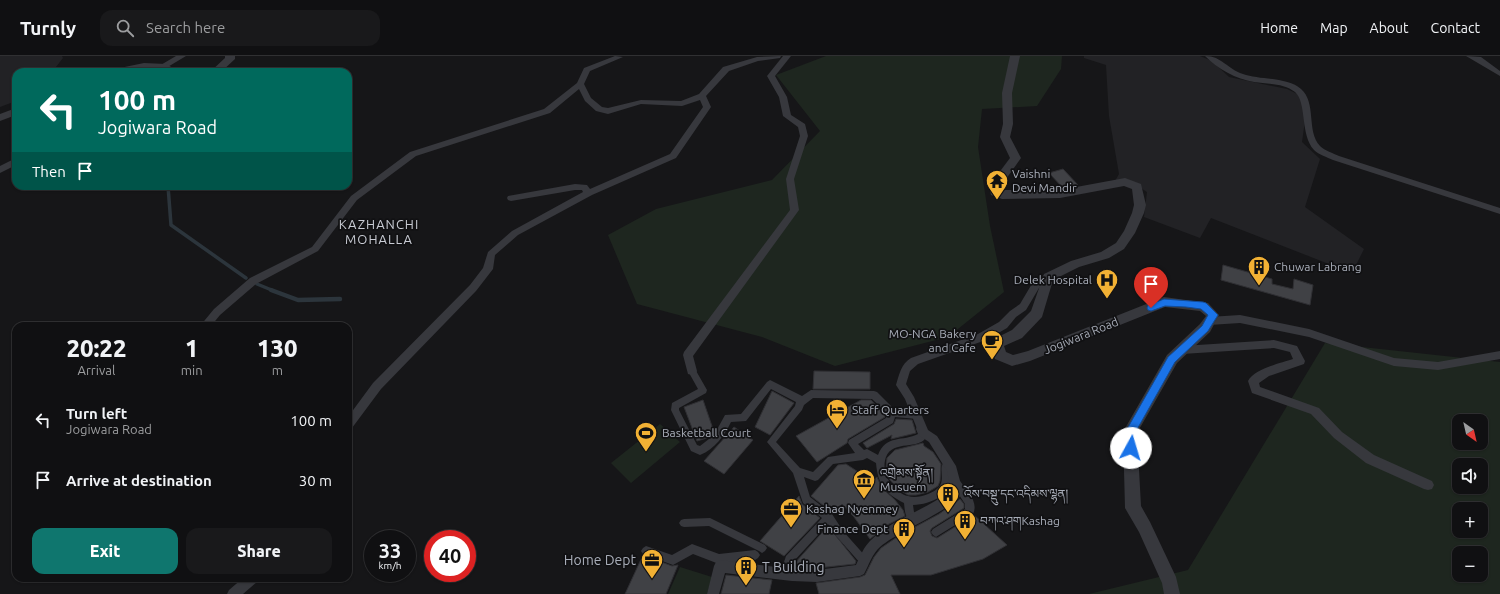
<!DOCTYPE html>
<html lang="en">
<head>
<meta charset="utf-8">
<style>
  body { margin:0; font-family:Ubuntu,"Noto Serif Tibetan",sans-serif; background:#19191b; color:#f1f3f6; height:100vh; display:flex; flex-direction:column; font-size:15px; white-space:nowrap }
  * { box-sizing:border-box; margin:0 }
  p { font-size:13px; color:#9c9d9f }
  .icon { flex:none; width:22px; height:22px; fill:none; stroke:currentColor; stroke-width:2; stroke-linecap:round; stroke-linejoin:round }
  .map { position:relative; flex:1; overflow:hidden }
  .panel { position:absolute; left:12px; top:266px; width:340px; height:260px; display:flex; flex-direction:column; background:#101012; border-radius:12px; box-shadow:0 1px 3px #0004,0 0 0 1px #303032 }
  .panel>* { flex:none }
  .top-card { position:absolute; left:12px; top:12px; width:340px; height:122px; border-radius:12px; box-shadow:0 1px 3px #0004,0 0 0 1px #303032; background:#00695c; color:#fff; overflow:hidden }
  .needle { width:26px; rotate:146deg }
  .buttons { position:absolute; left:1452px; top:358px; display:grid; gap:8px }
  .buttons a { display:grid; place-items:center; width:36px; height:36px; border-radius:8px; background:#101012; box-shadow:0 1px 3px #0004,0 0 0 1px #303032; font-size:20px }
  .speed { position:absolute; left:364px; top:474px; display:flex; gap:8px; font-size:20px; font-weight:700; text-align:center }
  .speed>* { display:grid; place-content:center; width:52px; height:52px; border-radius:50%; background:#101012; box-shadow:0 1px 3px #0004,0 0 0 1px #303032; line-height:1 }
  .speed small { font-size:10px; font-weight:400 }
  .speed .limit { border:6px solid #d22; background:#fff; color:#111 }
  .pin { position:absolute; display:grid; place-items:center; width:34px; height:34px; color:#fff; margin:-41px -17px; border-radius:50% 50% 50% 0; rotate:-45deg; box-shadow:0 0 4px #0007 }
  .pin .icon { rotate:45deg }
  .me { position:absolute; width:44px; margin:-22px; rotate:6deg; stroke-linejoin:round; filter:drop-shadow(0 0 3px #0008) }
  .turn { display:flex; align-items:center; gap:14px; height:84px; padding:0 20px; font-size:18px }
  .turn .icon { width:52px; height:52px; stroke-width:2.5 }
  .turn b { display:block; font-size:28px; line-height:34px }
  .then { display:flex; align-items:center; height:38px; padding:0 20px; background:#0003; gap:8px; font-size:15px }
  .eta { display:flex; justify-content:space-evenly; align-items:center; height:68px; text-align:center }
  .eta b { font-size:24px; font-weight:800; line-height:28px }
  .primary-button { display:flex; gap:8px; margin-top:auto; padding:8px 20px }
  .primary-button a { flex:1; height:46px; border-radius:12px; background:#0f766e; color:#fff; font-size:16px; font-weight:800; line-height:46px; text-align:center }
  .primary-button a+a { background:#19191b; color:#f1f3f6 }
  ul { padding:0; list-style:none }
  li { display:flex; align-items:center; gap:12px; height:60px; padding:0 20px }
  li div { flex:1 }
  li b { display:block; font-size:15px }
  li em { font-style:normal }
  header { display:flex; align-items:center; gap:24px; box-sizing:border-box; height:56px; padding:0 20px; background:#101012; border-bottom:1px solid #303032 }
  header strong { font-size:19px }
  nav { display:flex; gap:22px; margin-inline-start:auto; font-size:14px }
  .search { width:280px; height:36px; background:#19191b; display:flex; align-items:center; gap:10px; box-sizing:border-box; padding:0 14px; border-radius:12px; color:#9c9d9f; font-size:15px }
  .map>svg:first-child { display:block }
  .built { fill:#222225 }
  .green { fill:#1e261f; fill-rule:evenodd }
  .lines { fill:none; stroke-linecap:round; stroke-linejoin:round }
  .stream-far1 { stroke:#2c353c; stroke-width:3.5 }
  .stream { stroke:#2c353c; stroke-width:4.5 }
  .building { fill:#404145; stroke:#303034 }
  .pedestrian { fill:#37383d; fill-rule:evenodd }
  .minor { fill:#37383d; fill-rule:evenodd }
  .tertiary { fill:#37383d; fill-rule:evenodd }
  .route { fill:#1a73e8; stroke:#114b97 }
  .labels { text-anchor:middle; stroke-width:3.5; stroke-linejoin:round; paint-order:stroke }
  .poi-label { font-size:12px; fill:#a8adb8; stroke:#111113; text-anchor:start }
  .street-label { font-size:12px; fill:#a8adb8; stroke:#111113 }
  .neighbourhood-label { font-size:13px; letter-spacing:1px; fill:#c9ccd4; stroke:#111113 }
  .near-poi-label { font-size:14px; fill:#a8adb8; stroke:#111113; text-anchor:end }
</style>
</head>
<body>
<header>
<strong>Turnly</strong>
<div class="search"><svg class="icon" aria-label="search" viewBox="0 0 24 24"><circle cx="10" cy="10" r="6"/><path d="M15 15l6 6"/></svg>Search here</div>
<nav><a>Home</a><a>Map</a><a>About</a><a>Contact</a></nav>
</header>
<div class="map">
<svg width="1500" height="538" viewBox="0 0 1500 538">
  <rect width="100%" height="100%" fill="#161618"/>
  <path class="built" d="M0,0h62l1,2 -11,14h-36v29l-16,6z
    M1084,0h116l12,5 17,16 58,12 21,10 -6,43 18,17 -15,48 59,42 -12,24 -141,-55 -11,20 -56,-21 3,-25 -14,-9 -18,-2 4,-7 -10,-58 -3,-51 -22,-7z"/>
  <path class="green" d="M826,0h236l-1,13 -24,37 -55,3 -4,38 12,79 14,66 -56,45 -113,29 -73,-29 -125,-33 -29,-69 48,-26 116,-29 48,-49 -44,-56z
    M1325,287l175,19v232h-411l99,-24zM1459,365h22v22h-22zM1459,409h22v22h-22zM1459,453h22v22h-22zM1459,497h22v22h-22z
    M660,368l20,18 -49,41 -20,-20z
    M680,511l32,10 -5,17h-39z"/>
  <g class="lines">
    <path class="stream-far1" d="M168,130l3,39 75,53
      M257,228l17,7"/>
    <path class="stream" d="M271,234l27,10 42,-1"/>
  </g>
  <path class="building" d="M1063,113l15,16 -15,3 -14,-15z
    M1223,209l49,14v5l21,5 1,-10 19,6 -3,20 -89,-25z
    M814,315l56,1v17h-57z
    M772,335l22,12 -24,32 -15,-8z
    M703,344l11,32 -7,6 -10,3 -13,-34z
    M861,344h10l14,15v2l-37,22 -1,4 -30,19 -21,-26z
    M896,363l16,1 4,13 -25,6 1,-4 -25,13 -4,-5 31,-19z
    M734,371l19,13 -29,34 -20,-13z
    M923,387l1,3 9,6 8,12 -1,17 -2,5 -10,6 -12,3h-8l-10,-6 -8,-9 -4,-11 1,-11 8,-8z
    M846,408l26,17 5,-4 5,11 13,12 8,10 2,6 -18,9 -17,14 -16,-22 -12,-13 -9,9 -22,-17 27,-31z
    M799,440l3,8 18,14 -36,38 -24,-15z
    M960,443l4,5v4l-32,20 -2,3 2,5 5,2 37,-23 33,30 -24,14 -52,16h-40l9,19h-81l-3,-11 44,-6 5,-2 9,-18 7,-9 19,-13 39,-21z
    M828,470l28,35 -1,3 -38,4h-17l-6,-4z
    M643,499l29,11 6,-1 -12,29h-41z
    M726,519l46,5 -3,14h-48z"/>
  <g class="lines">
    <path class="pedestrian" d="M692,312l3,1 12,21 -1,3 -27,15v2l18,35 3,1 14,-11 11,-20 16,-1 26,-32 3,-2 32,16 9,-6 63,1 3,1 17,17 23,2 3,1 1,3 -1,3 -3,1 -22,-2 -2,6 -35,21 6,6 3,-1 11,6c8,-21 25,-13 40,-21l-2,-5 1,-3 3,-1 3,1 4,10c-7,15 -34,3 -41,21 -6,16 7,35 22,39 9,3 25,-2 31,-9 6,-8 0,-16 4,-24l3,-1 3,1c12,26 -13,41 -36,42l1,7 5,7 -2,3 -3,1c-9,-3 -9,-11 -10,-20 -19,-10 -26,-18 -28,-40l-9,-5 -4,2 -30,4 -15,16 -3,1 -11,-4 6,20 22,17 11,17 24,27 2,3 -2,3 -3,2 -3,-2 -24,-27 -9,-13 -34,37 -3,7 -3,2 -3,-2 -2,-3 3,-9 36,-38 -19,-15 -10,-30 -26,-31 28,-36 1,-4 -25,-13 -25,32 -15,1c-7,14 -16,27 -31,33l-9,-4 -20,-41 1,-7 26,-14 -10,-18 1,-2zM813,342l59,1 15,14 -1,5 -37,22 -1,3 7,10 -27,4 -15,15 -13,-4 -24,-26 26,-32 2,-5z
      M957,424l3,1c7,10 19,21 13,33l-34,21 -3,2 -3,-2 -2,-3 2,-3 32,-20v-5l-13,-20 2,-3z
      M710,462l55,27 2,3 -2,3 -3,2 -3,-2 -50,-25 -25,1 -3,-1 -2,-3 2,-3 3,-1z
      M692,488l27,10 36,-4 3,2 2,3 -2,3 -3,2 -36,4 -26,-10 -20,11 -30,-11 -2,-3 2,-3 3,-2 26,9z"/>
    <path class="minor" d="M176,0h10l-20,12h-6l-1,-2z
      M615,0l8,1 -33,14 -6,13 7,14 11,9 6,1 33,-8 40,1 18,-7 24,-27 34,-10 24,-1 -1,2 -22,3 -29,10 -23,25 5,11 -35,51 -84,37 -74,40 -23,20 -2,14 -17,22 -95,98 -29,39 -4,2v-13l25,-34 97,-98 13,-17 5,-16 24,-21 71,-39 -1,-2h-7l-64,11 -3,-1 -1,-2 1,-2 67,-12 12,1 3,4 80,-35 33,-47 -3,-7 -18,6 -41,-2 -33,10 -12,-3 -11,-10 -6,-12 -29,24 -134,43 -59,44 -39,51 -62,33 -36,31 -9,11h-11l14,-17 36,-31 62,-31 39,-51 59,-44 134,-43 33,-26 7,-15z
      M783,0h8l-16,20 12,21 4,18 14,9 3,12 -14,43 5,31 -106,146 4,15 -1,3 -4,1 -4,-1 -5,-19 1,-3 106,-142 -4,-31 14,-43 -2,-9 -15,-11 -4,-19 -12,-21z
      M1205,0c17,0 22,13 38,18 16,6 45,3 58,15 16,14 5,42 19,57 5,5 13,7 19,10l161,52v6l-167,-54c-6,-3 -14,-5 -19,-10 -14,-15 -7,-48 -19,-58 -11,-9 -28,-8 -41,-10 -18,-3 -36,-13 -49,-26z
      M1466,0l15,1 19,14v5z
      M16,102v7l-16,8v-7z
      M1048,217l5,4 -14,11 -13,22 -10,7 -9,11 -21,12 -68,24 -8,7 -4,13 8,13 14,33 9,6 19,30 7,26c-8,17 -65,39 -83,55 -8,7 -11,18 -16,27l-4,2 -43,6 -25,-1 -67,-8 -6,21h-12l7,-28 2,-4 4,-2 72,9 25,1 39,-5c4,-9 8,-18 14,-24 21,-22 57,-31 81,-51l-4,-19 -18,-29 -9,-6 -15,-37 -9,-14c3,-10 5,-21 15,-27l67,-24 21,-12 11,-11 10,-7 13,-22z
      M1240,259l69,14 85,29 44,4 62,-11v8l-62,11 -44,-4 -85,-29 -69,-14 -31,2 -4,-1 -1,-3 1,-3 4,-1z
      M1274,284l23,6 8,15 -1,3 -35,12 -10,7 1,4 59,21 23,24 32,23 58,26 2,4 -2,4 -4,1 -4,-1 -58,-26 -32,-25 -23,-24 -59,-21 -4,-12c6,-12 33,-18 45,-22l-3,-7 -16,-4 -92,6 -4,-1 -1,-3 1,-3 4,-1z
      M243,522h16l-2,4 -14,12h-16l2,-4z"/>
    <path class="tertiary" d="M225,0h10v3l-14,13h-11l15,-14z
      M1010,0h10l-8,37 1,31 -3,13 11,21 -20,28v4h59l65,-12 16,6 5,21 -2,8 -9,20 -11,16 -15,9 -30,9 -26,13 -11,37 -20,21 -18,8 2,6 7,3 15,-4 136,-54 44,6 11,12 -9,17 -33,31 -40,70 4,73 9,16 26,55 4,17h-16l-2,-11 -23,-51 -14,-24 -2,-76 44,-77 33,-31 6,-8 -6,-5 -35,-4 -135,54 -18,5 -17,-7 -5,-15 2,-4 20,-10 19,-19 13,-37 27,-13 30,-9 15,-9 8,-12 8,-18 2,-8 -2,-16 -8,-3 -64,12 -58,1 -11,-4 -2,-9 21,-28 -10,-21 3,-13 -1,-31z
      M144,7l22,1 14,8h-13l-6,-3 -53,3 2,-2z
      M16,52v7l-16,6v-7z"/>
  </g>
  <path class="route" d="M1164,243l39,3 3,1 12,12 -10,16 -33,31 -40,71 1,15 -2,3 -3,1 -4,-1c-3,-6 -3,-16 0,-22l41,-72 34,-31 6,-11 -7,-6 -15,-2 -21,-1 -14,5 -3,-1 -1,-2 1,-3z"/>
  <defs>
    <g id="temple-pin" transform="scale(1.15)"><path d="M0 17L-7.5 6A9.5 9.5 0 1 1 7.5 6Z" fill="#f2b134" stroke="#111113"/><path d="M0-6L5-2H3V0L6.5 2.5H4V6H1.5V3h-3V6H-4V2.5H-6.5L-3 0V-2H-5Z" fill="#111"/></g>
    <g id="building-pin" transform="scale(1.15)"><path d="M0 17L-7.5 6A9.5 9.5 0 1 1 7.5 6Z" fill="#f2b134" stroke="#111113"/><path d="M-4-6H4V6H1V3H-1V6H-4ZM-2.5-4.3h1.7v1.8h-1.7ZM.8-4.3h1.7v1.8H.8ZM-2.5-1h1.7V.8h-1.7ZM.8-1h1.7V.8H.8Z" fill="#111"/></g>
    <g id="hospital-pin" transform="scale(1.15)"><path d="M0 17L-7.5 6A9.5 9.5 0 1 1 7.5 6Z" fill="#f2b134" stroke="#111113"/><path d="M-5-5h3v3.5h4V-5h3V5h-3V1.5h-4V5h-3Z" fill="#111"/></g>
    <g id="cafe-pin" transform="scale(1.15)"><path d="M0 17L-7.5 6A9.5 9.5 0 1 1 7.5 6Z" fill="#f2b134" stroke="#111113"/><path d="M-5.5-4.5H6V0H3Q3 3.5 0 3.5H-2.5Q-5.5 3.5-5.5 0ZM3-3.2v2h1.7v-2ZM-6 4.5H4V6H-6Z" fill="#111"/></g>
    <g id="hotel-pin" transform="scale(1.15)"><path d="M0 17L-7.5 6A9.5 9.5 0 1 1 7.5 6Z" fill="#f2b134" stroke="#111113"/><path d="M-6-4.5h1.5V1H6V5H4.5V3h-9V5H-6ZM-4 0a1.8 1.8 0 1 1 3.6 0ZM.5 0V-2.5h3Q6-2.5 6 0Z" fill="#111"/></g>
    <g id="stadium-pin" transform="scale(1.15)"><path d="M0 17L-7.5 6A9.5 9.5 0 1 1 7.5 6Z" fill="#f2b134" stroke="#111113"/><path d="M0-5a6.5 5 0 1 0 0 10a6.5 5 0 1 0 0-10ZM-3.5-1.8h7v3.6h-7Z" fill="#111"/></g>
    <g id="museum-pin" transform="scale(1.15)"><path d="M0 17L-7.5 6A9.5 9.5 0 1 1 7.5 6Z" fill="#f2b134" stroke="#111113"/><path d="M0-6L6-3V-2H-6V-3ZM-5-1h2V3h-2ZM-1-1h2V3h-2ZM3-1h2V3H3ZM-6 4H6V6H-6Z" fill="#111"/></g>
    <g id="office-pin" transform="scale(1.15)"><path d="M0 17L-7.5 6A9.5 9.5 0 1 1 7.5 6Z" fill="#f2b134" stroke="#111113"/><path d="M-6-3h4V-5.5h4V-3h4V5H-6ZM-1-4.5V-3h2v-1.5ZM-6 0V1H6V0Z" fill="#111"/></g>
  </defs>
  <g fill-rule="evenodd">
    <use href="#temple-pin" x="997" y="125"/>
    <use href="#building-pin" x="1259" y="211"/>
    <use href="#hospital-pin" x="1107" y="224"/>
    <use href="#cafe-pin" x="992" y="285"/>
    <use href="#hotel-pin" x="837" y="354"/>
    <use href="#stadium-pin" x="646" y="377"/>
    <use href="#museum-pin" x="864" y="424"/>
    <use href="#building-pin" x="948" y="438"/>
    <use href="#office-pin" x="791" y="453"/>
    <use href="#building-pin" x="965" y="465"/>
    <use href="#building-pin" x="904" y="473"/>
    <use href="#office-pin" x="652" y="504"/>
    <use href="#building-pin" x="746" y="511"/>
  </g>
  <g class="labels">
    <g class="poi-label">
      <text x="1012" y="122">Vaishni<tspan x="1012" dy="14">Devi Mandir</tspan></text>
      <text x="1274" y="215">Chuwar Labrang</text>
      <text x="1092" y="228" text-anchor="end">Delek Hospital</text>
      <text x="976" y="282" text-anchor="end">MO-NGA Bakery<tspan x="976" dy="14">and Cafe</tspan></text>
      <text x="852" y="358">Staff Quarters</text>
      <text x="662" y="381">Basketball Court</text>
      <text x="880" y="421">འགྲེམས་སྟོན།<tspan x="880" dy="14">Musuem</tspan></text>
      <text x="964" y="442">འོས་བསྡུ་དང་འདིམས་ལྷན།</text>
      <text x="806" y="457">Kashag Nyenmey</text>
      <text x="980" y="469">བཀའ་ཤགKashag</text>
      <text x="888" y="477" text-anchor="end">Finance Dept</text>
    </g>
    <g class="street-label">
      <text transform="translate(1081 280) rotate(-22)" y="4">Jogiwara Road</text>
    </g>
    <g class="neighbourhood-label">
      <text x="379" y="173">KAZHANCHI<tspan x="379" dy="15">MOHALLA</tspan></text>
    </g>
    <g class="near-poi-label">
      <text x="636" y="509">Home Dept</text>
      <text x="762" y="516" text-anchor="start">T Building</text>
    </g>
  </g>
</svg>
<div class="buttons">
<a><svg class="needle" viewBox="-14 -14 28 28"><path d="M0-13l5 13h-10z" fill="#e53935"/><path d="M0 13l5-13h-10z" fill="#9c9d9f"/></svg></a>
<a><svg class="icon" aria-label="sound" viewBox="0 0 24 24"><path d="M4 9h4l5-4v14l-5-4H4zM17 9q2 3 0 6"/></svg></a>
<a>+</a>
<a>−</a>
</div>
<div class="speed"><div>33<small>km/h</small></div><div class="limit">40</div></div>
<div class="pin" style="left:1151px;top:252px;background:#d93025"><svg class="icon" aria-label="arrive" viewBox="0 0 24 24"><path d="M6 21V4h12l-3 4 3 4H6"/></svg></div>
<svg class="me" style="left:1131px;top:392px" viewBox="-20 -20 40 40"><circle r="19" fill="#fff"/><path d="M0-13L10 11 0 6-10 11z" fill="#1a73e8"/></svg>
<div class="top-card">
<div class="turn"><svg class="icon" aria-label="left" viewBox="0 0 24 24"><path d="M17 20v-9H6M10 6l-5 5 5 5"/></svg><div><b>100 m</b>Jogiwara Road</div></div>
<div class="then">Then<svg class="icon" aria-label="arrive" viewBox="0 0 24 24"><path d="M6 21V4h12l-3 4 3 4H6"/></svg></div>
</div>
<section class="panel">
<div class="eta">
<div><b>20:22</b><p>Arrival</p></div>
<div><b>1</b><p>min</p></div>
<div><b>130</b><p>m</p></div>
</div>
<ul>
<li><svg class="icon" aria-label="left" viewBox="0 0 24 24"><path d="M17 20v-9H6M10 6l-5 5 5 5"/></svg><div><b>Turn left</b><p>Jogiwara Road</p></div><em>100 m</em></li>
<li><svg class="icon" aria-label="arrive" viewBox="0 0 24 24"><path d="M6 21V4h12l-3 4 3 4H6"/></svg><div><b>Arrive at destination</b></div><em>30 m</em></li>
</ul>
<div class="primary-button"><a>Exit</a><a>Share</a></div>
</section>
</div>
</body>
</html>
